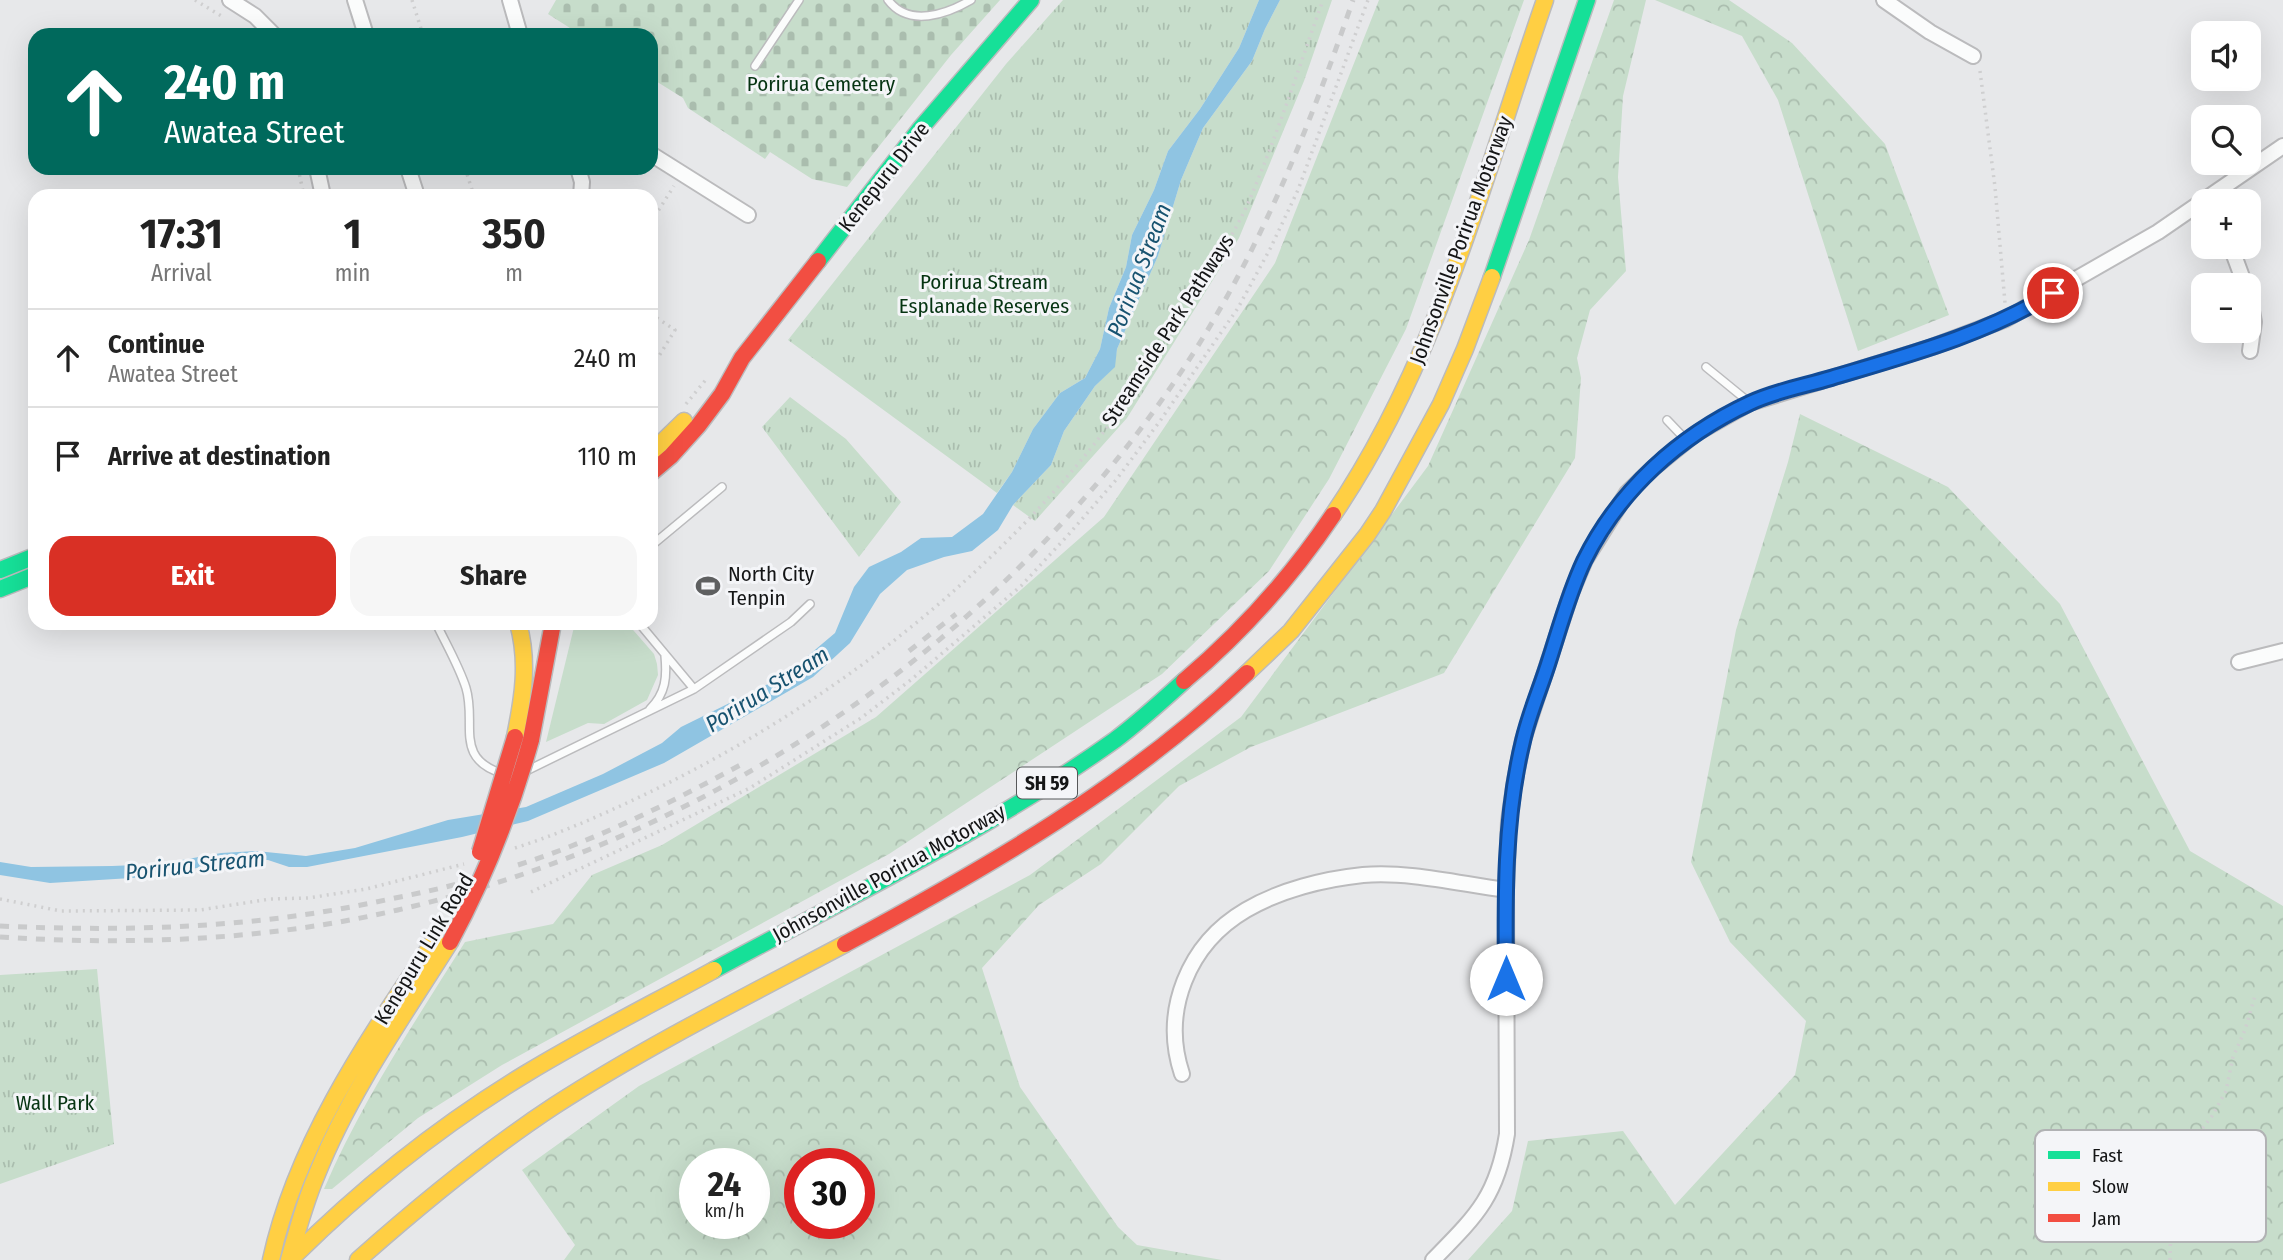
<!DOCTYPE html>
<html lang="en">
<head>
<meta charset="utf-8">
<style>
  body { margin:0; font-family:"Fira Sans Condensed",sans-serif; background:#f6f6f6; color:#222; height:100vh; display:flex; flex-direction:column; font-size:26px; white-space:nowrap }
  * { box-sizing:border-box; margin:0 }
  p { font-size:23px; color:#767676 }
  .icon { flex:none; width:38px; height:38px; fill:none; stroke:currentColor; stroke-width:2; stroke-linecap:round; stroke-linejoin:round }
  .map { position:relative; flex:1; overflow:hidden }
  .panel { position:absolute; left:28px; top:189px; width:630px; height:441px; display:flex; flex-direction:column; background:#fff; border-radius:21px; box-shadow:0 7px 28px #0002 }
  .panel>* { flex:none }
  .guide { position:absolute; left:28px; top:28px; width:630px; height:147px; border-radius:21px; box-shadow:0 7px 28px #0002; background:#00695c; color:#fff; overflow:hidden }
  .controls { position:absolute; left:2191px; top:21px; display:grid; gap:14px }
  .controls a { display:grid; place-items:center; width:70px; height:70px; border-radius:14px; background:#fff; box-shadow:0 7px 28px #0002; font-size:35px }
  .speed { position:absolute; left:679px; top:1148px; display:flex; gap:14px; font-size:35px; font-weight:700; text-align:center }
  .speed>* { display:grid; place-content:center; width:91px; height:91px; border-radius:50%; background:#fff; box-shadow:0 7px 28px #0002; line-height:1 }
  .speed small { font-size:18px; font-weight:400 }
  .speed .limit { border:10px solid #d22; background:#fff; color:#111 }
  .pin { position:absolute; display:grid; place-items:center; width:60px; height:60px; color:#fff; margin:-30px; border:4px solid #fff; border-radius:50%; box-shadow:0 2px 7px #0007 }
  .me { position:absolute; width:77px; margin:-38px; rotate:0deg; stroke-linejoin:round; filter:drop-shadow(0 0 5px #0008) }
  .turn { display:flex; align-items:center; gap:24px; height:147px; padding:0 21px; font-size:32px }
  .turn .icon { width:91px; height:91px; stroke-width:2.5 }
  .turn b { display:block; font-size:49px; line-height:60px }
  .eta { display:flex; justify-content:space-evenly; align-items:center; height:119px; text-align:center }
  .eta b { font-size:42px; font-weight:700; line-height:49px }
  .cta { display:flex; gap:14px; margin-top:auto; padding:14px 21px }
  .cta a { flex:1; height:80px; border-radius:21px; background:#d93025; color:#fff; font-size:28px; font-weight:700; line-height:80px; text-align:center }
  .cta a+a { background:#f6f6f6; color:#222 }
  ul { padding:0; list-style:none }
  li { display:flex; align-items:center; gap:21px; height:98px; padding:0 21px; border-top:2px solid #e0e0e0 }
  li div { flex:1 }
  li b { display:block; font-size:26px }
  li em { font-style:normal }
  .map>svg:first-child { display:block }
  .green { fill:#c7ddcb }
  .forest { fill:url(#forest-crowns); fill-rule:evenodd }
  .cemetery { fill:url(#cemetery-stones) }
  .park { fill:url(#park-tufts) }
  .water { fill:#8fc4e2 }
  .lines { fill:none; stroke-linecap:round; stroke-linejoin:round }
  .lane-casing { stroke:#bbbbbd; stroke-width:10 }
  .street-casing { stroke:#bbbbbd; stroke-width:18 }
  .fast-casing { stroke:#bbbbbd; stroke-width:19 }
  .slow-casing { stroke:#bbbbbd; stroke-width:19 }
  .jam-casing { stroke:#bbbbbd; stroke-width:19 }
  .path { stroke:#cfcfd0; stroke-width:3.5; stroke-dasharray:2 5; stroke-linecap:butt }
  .lane { stroke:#fbfcfc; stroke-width:7 }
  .street { stroke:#fbfcfc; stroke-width:14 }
  .fast { stroke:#16e098; stroke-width:16 }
  .slow { stroke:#ffcf43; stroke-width:16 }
  .jam { stroke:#f24e42; stroke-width:16 }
  .rail { stroke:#c9cacb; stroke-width:5; stroke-dasharray:9 9; stroke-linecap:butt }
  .jam-bridge-casing { stroke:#bbbbbd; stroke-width:19; stroke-linecap:butt }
  .jam-bridge { stroke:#f24e42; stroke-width:16 }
  .route-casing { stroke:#114b97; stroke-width:18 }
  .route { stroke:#1a73e8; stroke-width:12 }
  .labels { text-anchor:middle; stroke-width:6; stroke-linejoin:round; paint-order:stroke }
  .shield { fill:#f4f5f8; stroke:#57585a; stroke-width:2 }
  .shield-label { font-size:19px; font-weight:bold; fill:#141516 }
  .park-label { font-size:21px; fill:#063412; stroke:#f4f5f8 }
  .street-label { font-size:21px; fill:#141516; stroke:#f4f5f8 }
  .poi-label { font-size:21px; fill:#141516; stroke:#f4f5f8; text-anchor:start }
  .water-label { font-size:23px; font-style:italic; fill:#185370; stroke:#f4f5f8 }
  .key { fill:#f4f5f8; stroke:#b1b2b4; stroke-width:2 }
  .key-label { font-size:19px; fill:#141516 }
</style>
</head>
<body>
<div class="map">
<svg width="2283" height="1260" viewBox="0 0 2283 1260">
  <defs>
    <pattern id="forest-crowns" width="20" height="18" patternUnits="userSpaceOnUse" patternTransform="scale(1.75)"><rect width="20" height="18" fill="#c7ddcb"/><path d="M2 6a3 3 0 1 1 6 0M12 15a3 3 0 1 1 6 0" fill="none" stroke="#aabdae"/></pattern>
    <pattern id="cemetery-stones" width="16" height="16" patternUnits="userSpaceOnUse" patternTransform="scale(1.75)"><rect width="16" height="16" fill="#c7ddcb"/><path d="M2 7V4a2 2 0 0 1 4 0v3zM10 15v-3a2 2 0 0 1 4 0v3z" fill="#aabdae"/></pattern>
    <pattern id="park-tufts" width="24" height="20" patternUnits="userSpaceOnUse" patternTransform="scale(1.75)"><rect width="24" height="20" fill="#c7ddcb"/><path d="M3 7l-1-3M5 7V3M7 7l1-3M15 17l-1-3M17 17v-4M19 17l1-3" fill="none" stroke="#aabdae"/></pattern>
  </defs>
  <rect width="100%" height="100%" fill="#e7e8ea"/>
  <path class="green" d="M575,623h52l27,31 3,10 1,11 -11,25 -43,24 -16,-1 -42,19z"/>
  <path class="forest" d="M1379,0h145l-118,329 -77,150 -60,92 -107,103 -273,180 -387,211 -84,53 -86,71h-8c39,-90 89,-164 141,-247l88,-18 39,-49 70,-30 214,-128 228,-200 171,-254z
    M1614,0h32l-23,96 -5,81 8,94 -36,39 -13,48 4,20 -6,80 -131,215 -193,74 -72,39 -78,78 -62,41 -57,63 38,119 98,140 19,18 85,15h-658l11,-15 -53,-75 117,-84 391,-211 211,-158 187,-251 101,-226zM695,1164h59v59h-59zM800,1164h59v59h-59z
    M1655,0h74l63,43 93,101 64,171 -91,36 -80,-251 -36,-64z
    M1800,414l148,73 112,117 130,247 93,55v354h-815l44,-49 16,-70 95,-10 52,74 120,-130 11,-54 -76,-79 -39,-80 45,-232 52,-168z"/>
  <path class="cemetery" d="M556,0h444l-49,55 -104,132 -35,-8 -42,-27 -5,7 -77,-51 -5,-10 -32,-20v-43h-70l-33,-21z"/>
  <path class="park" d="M1063,0h196l-20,48 -39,61 -32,42 -14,39 -22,45 -6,32 -17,41 -9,41 -15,29 -25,15 -27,36 -21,43 -15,21 -209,-153 218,-276z
    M1280,0h52l-28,81 -65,157 -112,180 -92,103 -22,-16 38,-40 13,-34 31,-45 19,-19 3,-18 41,-93 23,-76 22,-52 49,-67 13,-32z
    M790,397l56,42 55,63 -42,55 -97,-130z
    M97,969l17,175 -114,40v-209z"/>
  <path class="water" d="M1259,0h21l-15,29 -13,32 -49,67 -22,52 -23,76 -41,93 -2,18 -20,19 -31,45 -13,34 -38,40 -15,25 -26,21 -28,6 -37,13 -27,24 -30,49 -37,34 -149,86 -136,58 -66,16 -155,30h-18l-21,-7h-39l-65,16 -114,7 -50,-8v-13l31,5 81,-1 48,-2 61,-11 35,-2 50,5 49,-8 93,-28 78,-13 77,-33 59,-31 19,-16 103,-51 51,-43 19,-46 15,-20 32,-15 20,-14 31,-1 31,-23 29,-42 21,-43 27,-36 25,-15 15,-29 9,-41 17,-41 6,-32 22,-45 14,-39 32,-42 39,-61z"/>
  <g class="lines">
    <g class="lane-casing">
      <path id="lane" d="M888,0c21,28 59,14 83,0
        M755,66l44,-66
        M1706,367l44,36
        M1667,420l20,21
        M651,546l71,-59
        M436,623c10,21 23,43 30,65 11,36 -13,71 38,86
        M639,623l55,66
        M650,709c16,-16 17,-32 15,-53
        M526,771l168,-82 97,-67 19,-18"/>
    </g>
    <g class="street-casing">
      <path id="street" d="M230,0l25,16 19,19
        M355,0l11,35
        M510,0l10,35
        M1884,0l46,32 43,24
        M651,154l97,61
        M317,168l6,28
        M408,168l9,28
        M578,168l4,14 -1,14
        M2203,201l80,-55
        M2231,247l14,38
        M2249,295l5,27 -4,29
        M2239,662l44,-11
        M1182,1074c-21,-63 6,-130 64,-164 34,-20 78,-31 117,-35 46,-4 97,9 143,15
        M1433,1260c43,-44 64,-63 74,-126l-1,-244 3,-69 6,-41 8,-40 48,-147 14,-33 42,-67 25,-24 43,-35 55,-31 182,-56 74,-28 152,-87 45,-31"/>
    </g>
    <g class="fast-casing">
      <path id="fast" d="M818,261l102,-132 111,-129
        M1492,277l95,-277
        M0,570l35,-14
        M0,589l35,-14
        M714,970c135,-73 276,-141 401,-230 24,-18 47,-39 69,-59"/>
    </g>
    <g class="slow-casing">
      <path id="slow" d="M651,453l33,-32
        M1333,515c106,-156 151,-340 212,-515
        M1247,673l44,-42 76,-96 16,-24 58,-107 24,-55 27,-72
        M515,737c8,-39 14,-75 3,-114
        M271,1260c26,-120 100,-225 167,-325
        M289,1260c8,-29 16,-58 28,-86 33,-83 86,-157 133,-232
        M290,1260c71,-71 151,-135 237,-187 61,-37 125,-69 187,-103
        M358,1260c62,-55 126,-108 196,-154 93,-60 193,-110 291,-162"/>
    </g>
    <g class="jam-casing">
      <path id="jam" d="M651,473l20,-17 27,-30 24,-32 20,-36 76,-97
        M1184,681c57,-48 108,-105 149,-166
        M531,740l22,-117
        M845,944c143,-77 284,-158 402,-271"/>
    </g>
    <path class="path" d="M195,0l28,17
      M412,0l11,35
      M1980,71l15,116 10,116
      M298,168l6,28
      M465,168l9,28
      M651,222l23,-36
      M651,314l24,16 -16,26 -8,-5
      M686,404l22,-27
      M515,848c47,-15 91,-35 135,-56 165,-80 316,-193 433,-334 39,-47 72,-99 104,-151 20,-33 47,-71 62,-106 28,-65 50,-134 74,-201
      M531,892l219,-104 111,-70 51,-39 109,-93 48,-52 47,-54 44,-59 78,-113 32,-59 28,-59 70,-190
      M0,899l61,12 139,-1 70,-11 38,-1 58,-9 98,-25
      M2170,1260l2,-74 16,-39 24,-31 14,-25 7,-34 12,-27 10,-34"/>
    <use href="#lane" class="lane"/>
    <use href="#street" class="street"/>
    <use href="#fast" class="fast"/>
    <use href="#slow" class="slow"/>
    <use href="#jam" class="jam"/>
    <path class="rail" d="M909,651l47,-37
      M518,865c79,-25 154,-63 226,-102
      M0,926c133,6 260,2 390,-27 30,-6 59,-12 88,-21
      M0,937c124,8 253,4 375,-22 327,-69 626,-270 810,-549 75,-114 124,-238 168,-366"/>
    <g class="jam-bridge-casing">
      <path id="jam-bridge" d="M480,852l35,-115
        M450,942c35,-65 61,-131 81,-202"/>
    </g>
    <use href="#jam-bridge" class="jam-bridge"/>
  </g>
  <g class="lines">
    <g class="route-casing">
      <path id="route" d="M1506,979c-1,-79 -2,-160 17,-238 6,-27 18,-54 26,-80 11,-34 20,-68 35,-100 35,-71 95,-125 166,-158 25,-12 54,-17 81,-25 77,-23 153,-43 222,-85"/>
    </g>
    <use href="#route" class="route"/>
  </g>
  <defs>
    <g id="stadium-bare" transform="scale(1.89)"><path d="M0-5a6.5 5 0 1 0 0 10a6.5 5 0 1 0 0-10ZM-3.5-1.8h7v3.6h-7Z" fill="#5e5f60" stroke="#f4f5f8" stroke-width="2.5" paint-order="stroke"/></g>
  </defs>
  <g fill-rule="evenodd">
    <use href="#stadium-bare" x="708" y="586"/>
  </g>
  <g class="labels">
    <rect class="shield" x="1017" y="767.5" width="60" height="31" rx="5"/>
    <g class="shield-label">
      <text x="1047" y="790">SH 59</text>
    </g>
    <g class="park-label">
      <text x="821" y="91">Porirua Cemetery</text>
      <text x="984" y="289">Porirua Stream<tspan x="984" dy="24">Esplanade Reserves</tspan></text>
      <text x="55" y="1110">Wall Park</text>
    </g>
    <g class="street-label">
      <text transform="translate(884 177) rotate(-52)" y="7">Kenepuru Drive</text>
      <text transform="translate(1461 240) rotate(-70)" y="7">Johnsonville Porirua Motorway</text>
      <text transform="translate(1168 330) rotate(-57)" y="7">Streamside Park Pathways</text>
      <text transform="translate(889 873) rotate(-29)" y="7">Johnsonville Porirua Motorway</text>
      <text transform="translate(424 949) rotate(-59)" y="7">Kenepuru Link Road</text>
    </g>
    <g class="poi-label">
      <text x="728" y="581">North City<tspan x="728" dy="24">Tenpin</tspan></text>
    </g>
    <g class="water-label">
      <text transform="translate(1139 270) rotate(-69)" y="8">Porirua Stream</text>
      <text transform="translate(767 689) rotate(-32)" y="8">Porirua Stream</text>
      <text transform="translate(195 865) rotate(-6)" y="8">Porirua Stream</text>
    </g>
  </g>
  <rect x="2035" y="1130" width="231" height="112" rx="10" class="key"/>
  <rect x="2048" y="1151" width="32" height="8" fill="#16e098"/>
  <rect x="2048" y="1182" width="32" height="9" fill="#ffcf43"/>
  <rect x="2048" y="1214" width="32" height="8" fill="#f24e42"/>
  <g class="key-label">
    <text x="2092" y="1162">Fast</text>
    <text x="2092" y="1193">Slow</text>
    <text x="2092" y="1225">Jam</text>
  </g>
</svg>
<div class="controls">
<a><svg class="icon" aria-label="sound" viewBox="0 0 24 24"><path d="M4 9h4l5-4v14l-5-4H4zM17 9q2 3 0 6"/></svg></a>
<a><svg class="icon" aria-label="search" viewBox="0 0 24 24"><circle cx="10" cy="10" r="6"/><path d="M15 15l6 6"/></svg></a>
<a>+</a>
<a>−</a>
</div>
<div class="speed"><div>24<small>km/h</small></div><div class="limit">30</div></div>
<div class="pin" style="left:2053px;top:293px;background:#d93025"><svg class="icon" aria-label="arrive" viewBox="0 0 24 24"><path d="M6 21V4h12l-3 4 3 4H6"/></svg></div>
<svg class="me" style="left:1506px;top:979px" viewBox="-20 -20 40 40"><circle r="19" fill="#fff"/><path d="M0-13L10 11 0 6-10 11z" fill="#1a73e8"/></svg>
<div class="guide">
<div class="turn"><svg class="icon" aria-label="ahead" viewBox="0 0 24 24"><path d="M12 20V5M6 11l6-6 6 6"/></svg><div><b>240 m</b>Awatea Street</div></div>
</div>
<section class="panel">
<div class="eta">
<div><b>17:31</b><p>Arrival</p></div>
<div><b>1</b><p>min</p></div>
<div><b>350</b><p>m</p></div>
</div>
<ul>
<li><svg class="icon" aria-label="ahead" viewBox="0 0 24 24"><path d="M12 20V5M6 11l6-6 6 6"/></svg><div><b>Continue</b><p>Awatea Street</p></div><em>240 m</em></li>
<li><svg class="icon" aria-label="arrive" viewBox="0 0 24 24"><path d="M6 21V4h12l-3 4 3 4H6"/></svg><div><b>Arrive at destination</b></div><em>110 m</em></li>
</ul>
<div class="cta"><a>Exit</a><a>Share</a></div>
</section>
</div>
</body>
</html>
